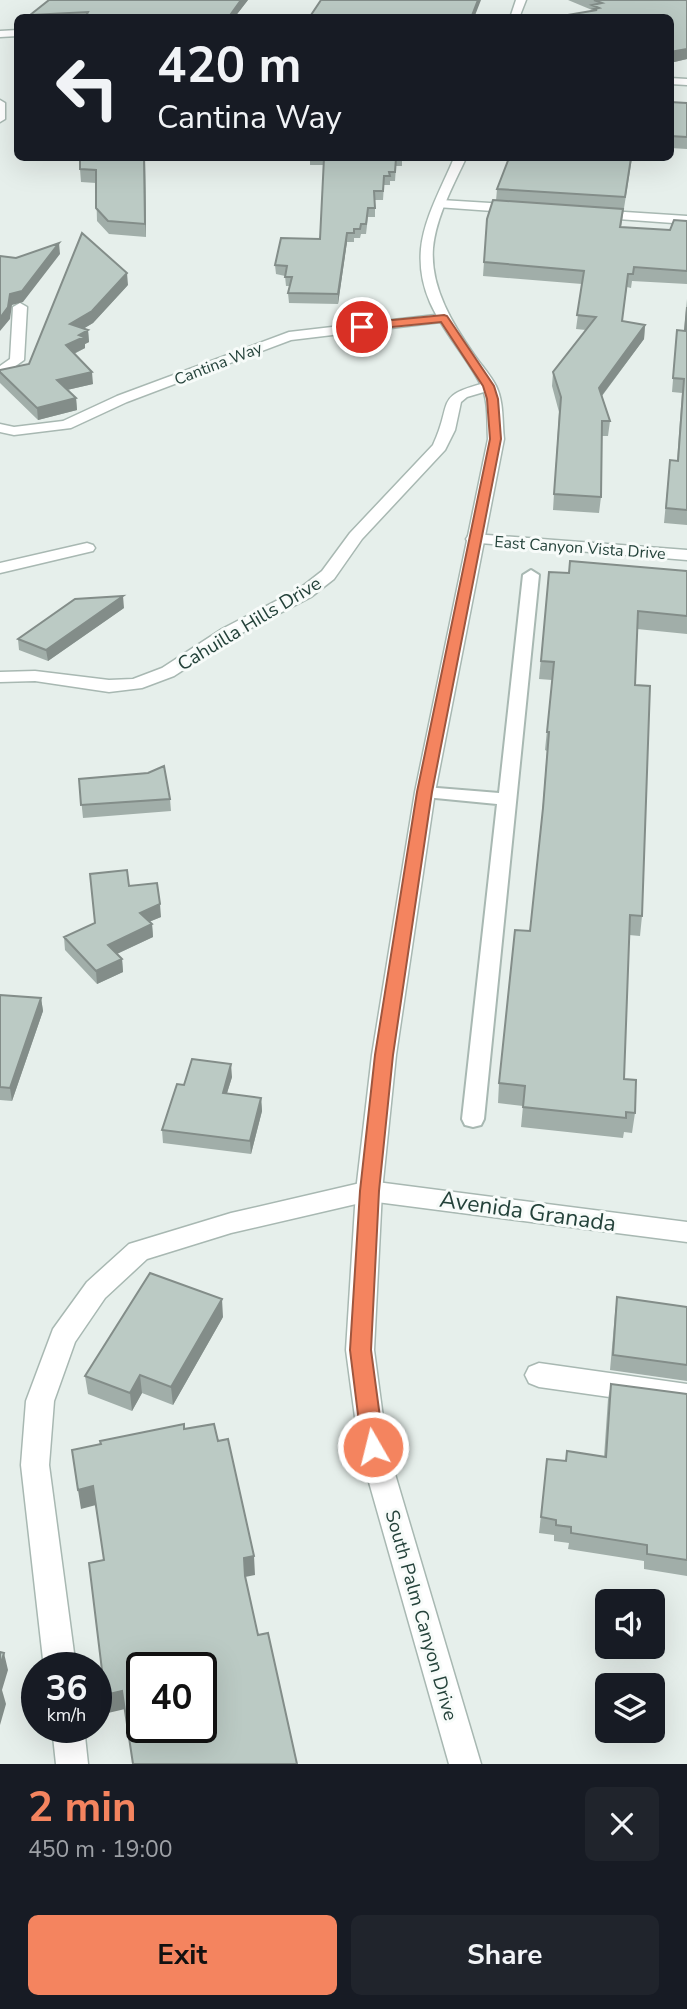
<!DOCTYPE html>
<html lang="en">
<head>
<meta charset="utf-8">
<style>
  body { margin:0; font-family:"Nunito Sans",sans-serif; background:#20242c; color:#f1f3f6; height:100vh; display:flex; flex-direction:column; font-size:26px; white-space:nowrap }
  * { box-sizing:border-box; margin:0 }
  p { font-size:23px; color:#9ea1a6 }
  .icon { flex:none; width:38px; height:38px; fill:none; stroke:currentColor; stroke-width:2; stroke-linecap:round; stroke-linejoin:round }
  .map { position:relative; height:1764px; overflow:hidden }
  .side { display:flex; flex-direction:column; background:#171b24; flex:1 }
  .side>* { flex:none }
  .top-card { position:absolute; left:14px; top:14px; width:660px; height:147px; border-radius:10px; box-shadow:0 7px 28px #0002; background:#171b24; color:#f1f3f6; overflow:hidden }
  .tools { position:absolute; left:595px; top:1589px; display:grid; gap:14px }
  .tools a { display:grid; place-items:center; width:70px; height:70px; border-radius:10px; background:#171b24; box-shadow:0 7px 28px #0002; font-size:35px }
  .speed { position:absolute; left:21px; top:1652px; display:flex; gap:14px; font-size:35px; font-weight:700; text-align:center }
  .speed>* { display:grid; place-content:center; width:91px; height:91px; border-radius:50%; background:#171b24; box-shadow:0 7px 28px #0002; line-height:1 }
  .speed small { font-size:18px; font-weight:400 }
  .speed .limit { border:4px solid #111; border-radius:10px; background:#fff; color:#111 }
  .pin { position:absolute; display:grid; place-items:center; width:60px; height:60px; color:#fff; margin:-30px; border:4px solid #fff; border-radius:50%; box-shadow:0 2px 7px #0007 }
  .me { position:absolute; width:77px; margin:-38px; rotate:352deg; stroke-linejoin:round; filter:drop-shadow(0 0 5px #0008) }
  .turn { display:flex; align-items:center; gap:24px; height:147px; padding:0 28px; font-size:32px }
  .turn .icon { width:91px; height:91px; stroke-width:2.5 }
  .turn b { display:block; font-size:49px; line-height:60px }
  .round { display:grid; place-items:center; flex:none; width:74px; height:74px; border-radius:10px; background:#20242c }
  .head { display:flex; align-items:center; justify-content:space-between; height:119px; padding:0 28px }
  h1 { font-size:42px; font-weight:700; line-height:52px; color:#f4845f }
  .cta { display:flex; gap:14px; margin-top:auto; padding:14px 28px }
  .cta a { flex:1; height:80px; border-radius:10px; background:#f4845f; color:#111; font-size:28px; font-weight:700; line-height:80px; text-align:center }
  .cta a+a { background:#20242c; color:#f1f3f6 }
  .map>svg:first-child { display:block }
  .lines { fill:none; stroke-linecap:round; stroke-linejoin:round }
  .service-casing { stroke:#a8b8b2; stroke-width:4 }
  .minor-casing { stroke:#a8b8b2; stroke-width:3 }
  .tertiary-casing { stroke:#a8b8b2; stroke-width:3 }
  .service { fill:#fff; fill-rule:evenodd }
  .minor { fill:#fff; fill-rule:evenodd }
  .tertiary { fill:#fff; fill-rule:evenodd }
  .wall { fill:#a1aea9 }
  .shaded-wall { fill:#838d89 }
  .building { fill:#bbcac4; stroke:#838d89; stroke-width:2; fill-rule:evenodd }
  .route { fill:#f4845f; stroke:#9f563e; stroke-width:2 }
  .labels { text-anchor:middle; stroke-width:6; stroke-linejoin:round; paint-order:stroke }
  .far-street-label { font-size:16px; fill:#24423a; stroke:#f7fbf9 }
  .street-label { font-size:19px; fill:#24423a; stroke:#f7fbf9 }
  .near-street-label { font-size:23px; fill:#24423a; stroke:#f7fbf9 }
</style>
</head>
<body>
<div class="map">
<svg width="687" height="1764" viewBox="0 0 687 1764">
  <rect width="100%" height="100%" fill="#e6efeb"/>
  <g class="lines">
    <g class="service-casing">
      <path id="service" d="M531,570l8,5 -55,544 -3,6 -8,2 -8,-2 -3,-6 35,-315 -72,-7 -9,-5 9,-5 74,6 24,-218z"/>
    </g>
    <g class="minor-casing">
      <path id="minor" d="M18,30v6l-18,1v-6z
        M670,78l17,1v6l-17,-1z
        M0,100l5,3v16l-5,3z
        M441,200l79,5 6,4 -6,4 -83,-6v-6z
        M594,210l93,6v8l-97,-7v-6z
        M20,303l7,4 -3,53 -24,17v-11l10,-7 3,-52z
        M444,314l5,1v6l-158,19 -164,62 -56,26 -57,7 -14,-3v-8l14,3 49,-6 54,-25 172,-64z
        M489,382l5,1v6l-27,8 -6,5 -6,28 -10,20 -83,89 -28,40 -23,18 -77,40 -60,39 -32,12 -33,4 -74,-11 -35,1v-10l35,-1 74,9 24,-1 29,-11 60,-39 77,-40 23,-18 28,-38 83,-88c21,-44 -1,-49 56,-63z
        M474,534l213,16v10l-219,-18 -2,-3 2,-3z
        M87,543l6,2 2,3 -2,3 -93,22v-10z
        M369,1181l318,41v20l-318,-41 -138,32 -84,26 -42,39 -30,44 -21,59 -5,64 27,203h-32l-23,-203 5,-64 27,-72 34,-47 42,-38 102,-31z
        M539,1363l148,21v24l-148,-21 -10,-4 -4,-8 4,-8z
        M52,1727h32l4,37h-32z"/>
    </g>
    <g class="tertiary-casing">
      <path id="tertiary" d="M516,0h10l-7,18h-9z
        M454,158h12c-13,28 -30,59 -33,90 -3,40 20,77 42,108 7,10 16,20 21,30 8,16 6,36 8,53l-69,353 -39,263 -14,136 -8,159 13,97 94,317h-32l-90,-317 -13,-97 10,-159 16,-136 43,-263 73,-353c-1,-17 1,-38 -7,-54 -23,-45 -65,-77 -60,-136 3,-31 21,-62 33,-91z"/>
    </g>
    <use href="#service" class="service"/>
    <use href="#minor" class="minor"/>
    <use href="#tertiary" class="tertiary"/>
  </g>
  <path class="wall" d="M248,0l-14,18h-203l-1,-3z
    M568,0h119v59l-17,4v-45l-79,-7 1,-1z
    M670,102l17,1v46l-17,-1z
    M80,158h65l1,79 -37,-3 -12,-13 -1,-38 -15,-1 -1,-13z
    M310,158h92v8h-6l-1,15h-5v4h-6l-1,15h-8v17h-7l-2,17h-5l-1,4h-6v4h-7l-9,62 -49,-1 -1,-10 2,-7h-4l-1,-10 -9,-2 -1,-9 45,-26 4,-74h-14z
    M632,158l-11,69 49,3 17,-9v63l-55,-3 -1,7 -4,-1 -5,34 23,4 -1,14 -42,57 8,25 -2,15h-6l-1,61 -2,16 -46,-3 6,-98 -7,-26 1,-14 33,-42 -10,-1 6,-45 -99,-8 4,-57 9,-18 1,-12z
    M128,285l-35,38 -10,6 5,1 1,12 -4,2v4l-11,6 19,30 -26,6 9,8 1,12 -39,10 -38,-37v-13l29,-6z
    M687,299v226l-23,-2 6,-63 7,1 5,-68 -10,-1 5,-62 7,1z
    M687,571v63l-50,-5 -2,56 7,231 -2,20 -11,-1 -5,144 11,34 -3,20 -8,-1 -1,6 -102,-11 2,-21 -25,-3 1,-20 31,-152 12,-116 5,-64 -2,-1 7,-70 -13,-1 10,-107 20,1z
    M124,608l-76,53 -29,-11 -1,-11z
    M79,779l91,20 1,12 -88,7z
    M129,886l32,31 -12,5 3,2 1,13 -36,17 5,5 1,13 -26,12 -32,-34 -1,-13 31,-14z
    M0,995l41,3 2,13 -31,90 -12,-1z
    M232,1077l-5,16 34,5 1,13 -11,43 -88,-11 -1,-13 22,-45z
    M617,1297l70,10v74l-77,-11 5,-57z
    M223,1317l-50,88 -31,-12 -10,18 -44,-17 -3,-18z
    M611,1384l76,10v182l-43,-7v-8l-76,-12 1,-6 -15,-2v-6l-15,-2 8,-74 19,2 38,-4 4,-58z"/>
  <path class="shaded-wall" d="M241,0h7l-14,18h-6z
    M478,0h3l-7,18h-3z
    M687,49v10l-17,4v-11z
    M144,158h1l1,79 -1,-13z
    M347,233v9l-9,62v-10z
    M59,243l1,11 -37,48 -11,3 -2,14 -10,12v-13l10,-24z
    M127,273l1,12 -35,38 -22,13 -1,-12z
    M645,325l-1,14 -47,63 2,-14z
    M88,330l1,12 -4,2v4l-18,9 -1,-12 13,-10z
    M92,372l1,12 -35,8 -1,-12z
    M76,398l1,12 -39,10 -1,-12z
    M123,596l1,12 -76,53 -2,-11z
    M160,904l1,13 -20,8 -1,-12z
    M152,924l1,13 -43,20 -2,-12z
    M122,959l1,13 -26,12 -1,-13z
    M41,998l2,13 -31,90 -2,-13z
    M231,1064l1,13 -9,29v-13z
    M261,1098l1,13 -11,43 -1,-13z
    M222,1299l1,18 -50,88 -2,-18z
    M140,1375l2,18 -10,18 -2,-18z
    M93,1486l3,19 -15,4 -3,-19z
    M254,1556l1,19 -10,2 -1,-19z
    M4,1653l4,17 -6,20 4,14 -6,21v-59z
    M122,1691l3,18 -17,4 -3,-18z"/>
  <path class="building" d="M49,0h192l-13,18h-143l3,-6 -58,3z
    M321,0h157l-7,18h-162z
    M594,0h93v49l-17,3v-34l-114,-1 41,-7 -3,-1 5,-1 -7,-3 10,-2z
    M670,102l17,1v34l-17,-1z
    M80,158h64l1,66 -37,-3 -12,-13v-38l-16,-1z
    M324,158h72l-1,14h-6l1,4h-6l-1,15h-9l1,17h-7l-2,16h-5l-1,5h-6v4h-7l-9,61 -50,-1 4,-16h-7l2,-11 -12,-1 6,-27 39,1z
    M509,158h122l-6,39 -128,-8z
    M493,200l130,9 -3,18 50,3 4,-10 13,1v50l-53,-4 -1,7h-5l-6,47 23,4 -46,63 11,33h-8l-1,76 -47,-3 7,-97 -8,-25 43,-55 -19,-2 7,-44 -100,-9 3,-43z
    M82,233l45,40 -35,38 -22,13 18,6 -9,5 5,2 -18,8 26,27 -35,8 19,18 -39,10 -37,-36v-2l29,-6z
    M59,243l-37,48 -12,3 -2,13 -8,11v-62l16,2z
    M687,307v203l-21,-2 4,-48 8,1 6,-82 -11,-1 4,-48 8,1z
    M570,561l117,10v45l-49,-5 -3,74 15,1 -8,230 -12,-1 -6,164 12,1 -1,33 -9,-1v6l-103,-11 2,-21 -26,-3 16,-153 15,1 13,-123 6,-76h-2l7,-70 -13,-1 8,-89 20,1z
    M123,596l-77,54 -28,-11 57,-40z
    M164,766l6,33 -89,6 -2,-26 69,-6z
    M127,870l2,16 28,-3 3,21 -20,9 12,11 -44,21 14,14 -26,12 -32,-34 31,-14 -5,-49z
    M0,995l41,3 -31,90 -10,-1z
    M192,1059l39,5 -8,29 38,5 -11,43 -88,-11 15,-46 7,1z
    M150,1273l72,26 -51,88 -31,-12 -10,18 -45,-17z
    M617,1297l70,10v58l-74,-10z
    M611,1384l76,10v166l-40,-6v-9l-76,-12v-6l-15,-2v-5l-15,-3 6,-58 19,2 1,-10 39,6z
    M184,1424v5l30,-5 4,17 10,-2 26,117 -10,2 1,18 13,59 10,-2 29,131h-164l-11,-73 -17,4 -16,-132 15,-3 -11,-74 -15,4 -6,-40 29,-6 -1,-3zM142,1668h59v59h-59z
    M0,1652l4,1 -4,13z"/>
  <path class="route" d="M444,315l3,1 47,70 4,13 3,40 -69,353 -39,263 -14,136 -8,159 13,97 -3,7 -8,3 -7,-3 -4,-7 -12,-97 10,-159 15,-136 42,-263 73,-353 -3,-40 -4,-13 -42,-64 -79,8 -5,-3 5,-4z"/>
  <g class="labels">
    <g class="far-street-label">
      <text transform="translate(218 363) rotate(-21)" y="6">Cantina Way</text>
      <text transform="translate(580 547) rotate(4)" y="6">East Canyon Vista Drive</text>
    </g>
    <g class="street-label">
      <text transform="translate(249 623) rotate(-31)" y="7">Cahuilla Hills Drive</text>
      <text transform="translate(422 1615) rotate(74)" y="7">South Palm Canyon Drive</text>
    </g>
    <g class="near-street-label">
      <text transform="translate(528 1211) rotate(8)" y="8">Avenida Granada</text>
    </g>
  </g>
</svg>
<div class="tools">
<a><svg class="icon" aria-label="sound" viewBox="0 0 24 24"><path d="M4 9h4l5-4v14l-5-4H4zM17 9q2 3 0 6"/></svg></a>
<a><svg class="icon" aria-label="layers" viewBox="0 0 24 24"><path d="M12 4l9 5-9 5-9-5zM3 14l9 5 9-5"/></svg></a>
</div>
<div class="speed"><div>36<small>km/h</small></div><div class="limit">40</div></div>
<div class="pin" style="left:362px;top:327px;background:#d93025"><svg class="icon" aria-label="arrive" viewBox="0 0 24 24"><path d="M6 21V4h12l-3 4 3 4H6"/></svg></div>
<svg class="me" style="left:373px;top:1447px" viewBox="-20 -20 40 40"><circle r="17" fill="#f4845f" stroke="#fff" stroke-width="3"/><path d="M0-11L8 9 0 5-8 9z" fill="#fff"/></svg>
<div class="top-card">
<div class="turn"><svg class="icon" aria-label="left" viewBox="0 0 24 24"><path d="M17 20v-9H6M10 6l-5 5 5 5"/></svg><div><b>420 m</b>Cantina Way</div></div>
</div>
</div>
<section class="side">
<div class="head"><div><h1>2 min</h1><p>450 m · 19:00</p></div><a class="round"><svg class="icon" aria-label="close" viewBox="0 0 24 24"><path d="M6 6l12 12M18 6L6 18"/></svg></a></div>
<div class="cta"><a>Exit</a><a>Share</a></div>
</section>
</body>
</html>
